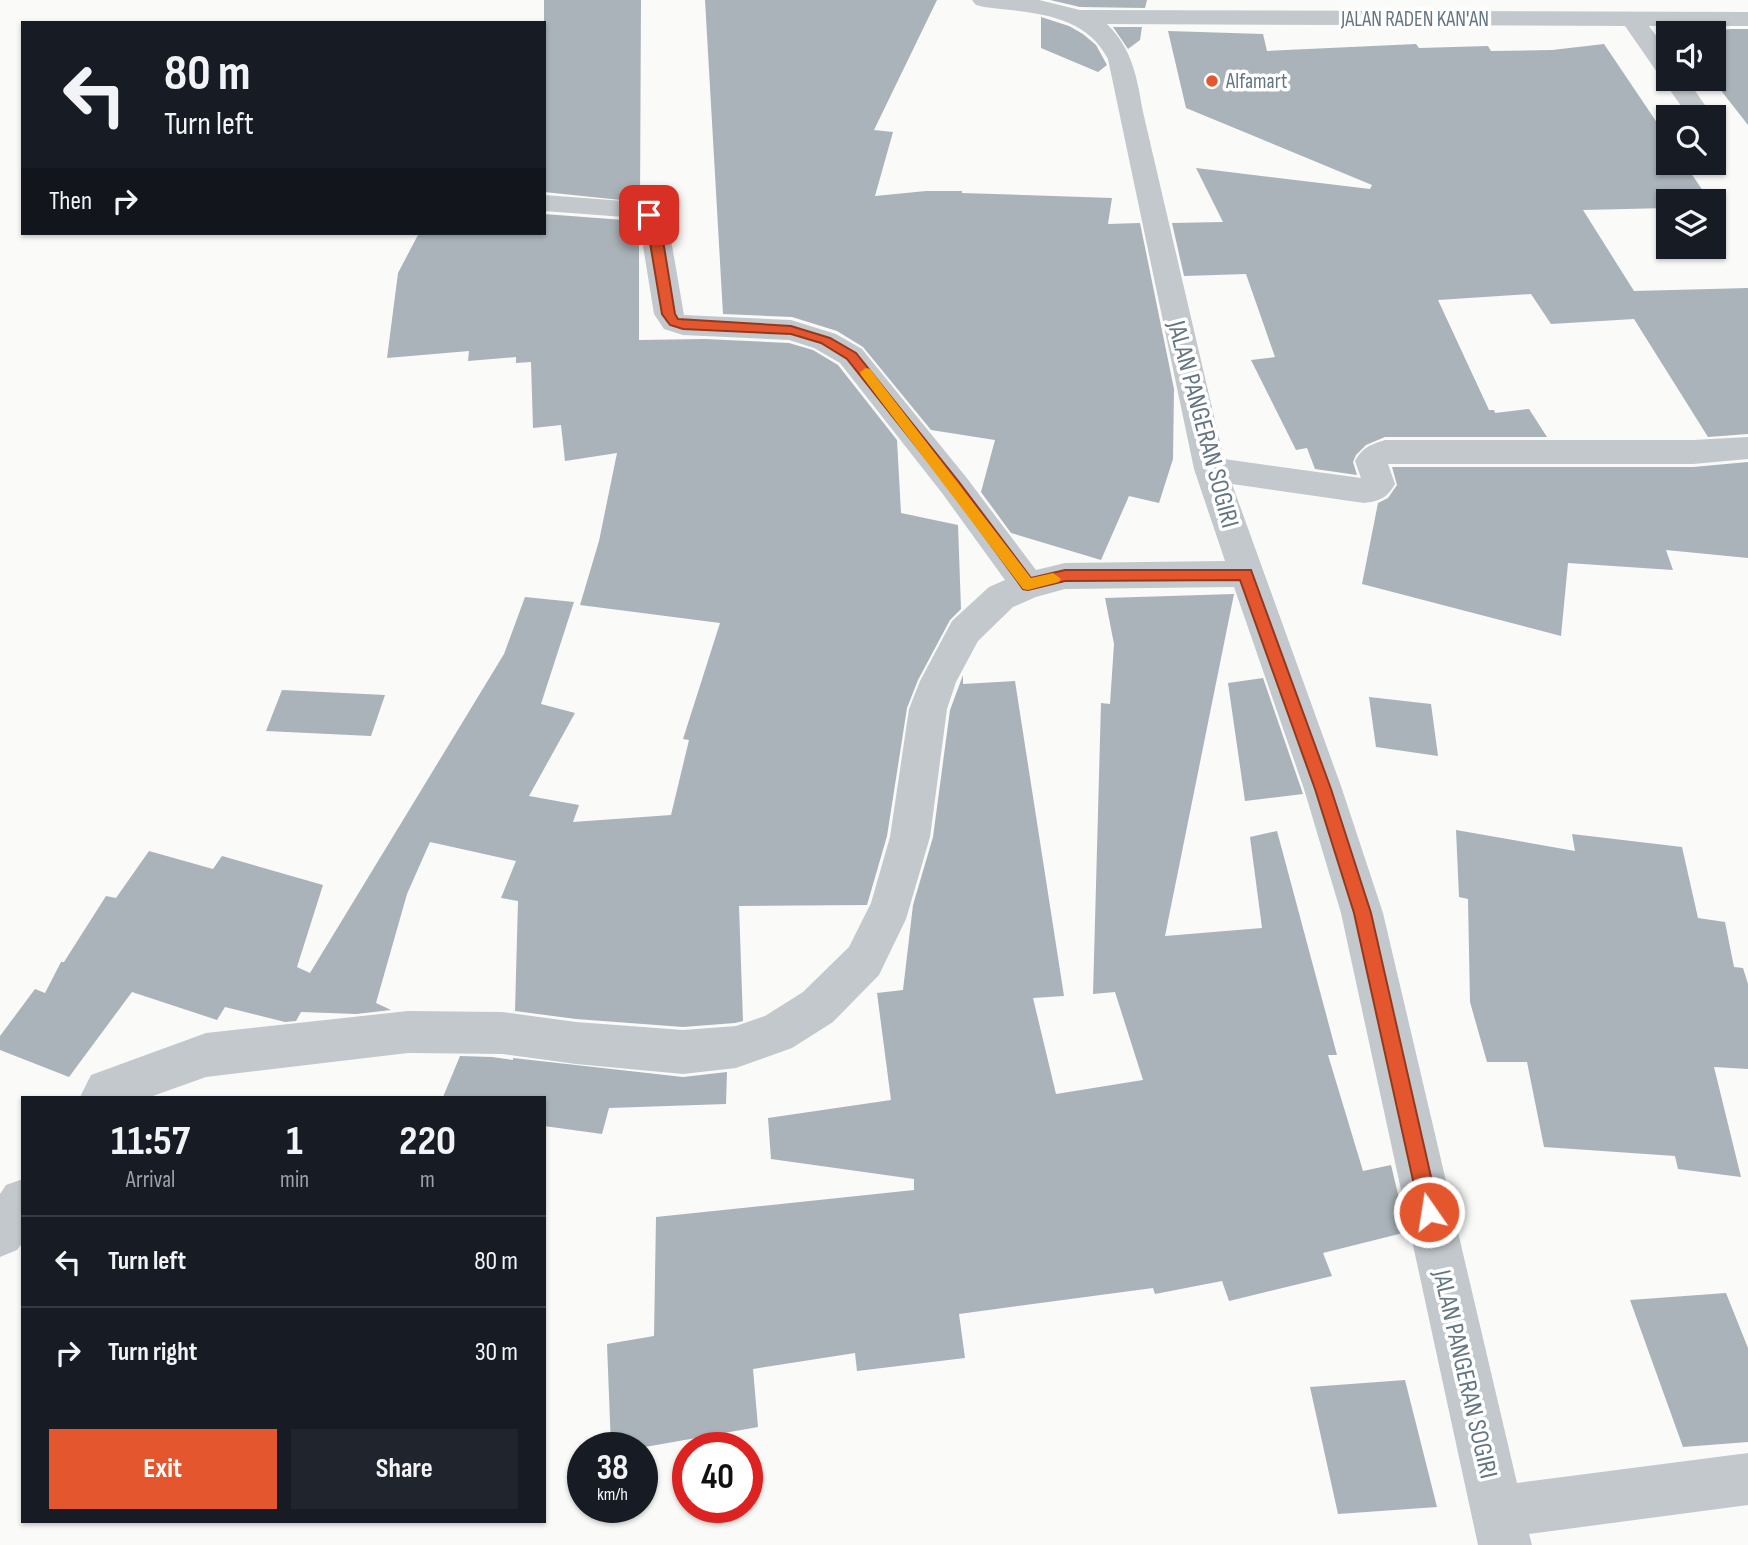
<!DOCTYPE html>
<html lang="en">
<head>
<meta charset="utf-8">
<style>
  body { margin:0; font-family:"Sofia Sans Condensed",sans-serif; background:#20242c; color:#f1f3f6; height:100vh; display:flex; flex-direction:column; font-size:26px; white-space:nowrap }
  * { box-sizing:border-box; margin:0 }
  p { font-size:23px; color:#9ea1a6 }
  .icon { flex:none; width:38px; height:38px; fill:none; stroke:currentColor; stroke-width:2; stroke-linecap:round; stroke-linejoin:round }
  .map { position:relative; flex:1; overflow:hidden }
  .drawer { position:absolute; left:21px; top:1096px; width:525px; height:427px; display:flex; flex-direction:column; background:#171b24; border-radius:0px; box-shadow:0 2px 5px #0004 }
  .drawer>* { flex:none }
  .guide { position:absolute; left:21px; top:21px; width:525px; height:214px; border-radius:0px; box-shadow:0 2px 5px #0004; background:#171b24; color:#f1f3f6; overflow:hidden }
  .fabs { position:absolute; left:1656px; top:21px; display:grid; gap:14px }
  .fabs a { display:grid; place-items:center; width:70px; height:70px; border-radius:0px; background:#171b24; box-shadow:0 2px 5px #0004; font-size:35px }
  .speed { position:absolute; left:567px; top:1432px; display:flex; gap:14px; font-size:35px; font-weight:700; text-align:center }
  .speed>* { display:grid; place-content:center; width:91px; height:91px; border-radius:50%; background:#171b24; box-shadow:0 2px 5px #0004; line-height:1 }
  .speed small { font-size:18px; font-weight:400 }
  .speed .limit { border:10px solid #d22; background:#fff; color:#111 }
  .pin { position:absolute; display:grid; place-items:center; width:60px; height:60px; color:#fff; margin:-30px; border-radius:14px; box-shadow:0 4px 10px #0006 }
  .me { position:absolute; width:77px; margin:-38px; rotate:347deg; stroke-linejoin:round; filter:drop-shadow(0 0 5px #0008) }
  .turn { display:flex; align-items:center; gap:24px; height:147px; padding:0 28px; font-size:32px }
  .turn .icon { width:91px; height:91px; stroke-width:2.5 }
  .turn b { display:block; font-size:49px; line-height:60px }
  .then { display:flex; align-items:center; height:66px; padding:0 28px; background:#0003; gap:14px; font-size:26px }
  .eta { display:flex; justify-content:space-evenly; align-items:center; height:119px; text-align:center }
  .eta b { font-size:42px; font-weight:700; line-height:49px }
  .action { display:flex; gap:14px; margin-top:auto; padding:14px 28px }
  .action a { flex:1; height:80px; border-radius:0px; background:#e4572e; color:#fff; font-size:28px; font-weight:700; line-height:80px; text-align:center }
  .action a+a { background:#20242c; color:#f1f3f6 }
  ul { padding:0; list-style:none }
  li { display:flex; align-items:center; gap:21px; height:91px; padding:0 28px; border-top:2px solid #363941 }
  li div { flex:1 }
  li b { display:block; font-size:26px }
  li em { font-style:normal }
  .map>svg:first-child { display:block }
  .building { fill:#aab3b9 }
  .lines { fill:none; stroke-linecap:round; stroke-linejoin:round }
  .minor { fill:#c3c8cc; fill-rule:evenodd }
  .route { fill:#e4572e; stroke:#94391e; stroke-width:2 }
  .slow { fill:#f59e0b }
  .poi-dot { fill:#e4572e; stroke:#fff; stroke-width:2.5 }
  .labels { text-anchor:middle; stroke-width:7; stroke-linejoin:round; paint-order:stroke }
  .far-street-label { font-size:21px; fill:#657683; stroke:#fff }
  .far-poi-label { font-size:21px; fill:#657683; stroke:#fff; text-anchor:start }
  .street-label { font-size:26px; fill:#657683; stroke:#fff }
</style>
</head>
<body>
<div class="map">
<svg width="1748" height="1545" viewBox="0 0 1748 1545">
  <rect width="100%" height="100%" fill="#fafaf8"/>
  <path class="building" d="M544,0h97l-1,202 -96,-10z
    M705,0h232l-63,130 19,2 -18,64 51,-5h36v2l150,5 -4,26 32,-1 34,166 -1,70 -14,44 -30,-7 -28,64 -90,-27 -30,-41 14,-52 -64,-10 -68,-83 -26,-16 -45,-14 -69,-3z
    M1050,0h97l-2,8 -65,-1z
    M1041,17l28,9 14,8 13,11 11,20 -9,7 -57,-24z
    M1113,27h29l-2,13 -12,9z
    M1731,29h17v96l-36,-46 1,-46h-21z
    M1168,31l95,3 4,17 149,-7 3,4 69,-2 3,5 61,-1 52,-6 64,95v24h16l26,38h-42v7l-85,2 51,81 114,-3v146l-40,3 -74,-118 -83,5 -20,-30 -93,6 51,110h5l1,3 34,-4 18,28h-162l-19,8 -10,10 -3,7 4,13 -42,-6 -8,-21 -11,2 -45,-90 24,-3 -29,-83 -62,2 -12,-53 51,-1 -27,-54 174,21 2,-4 -186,-77z
    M544,214l80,6 13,3 2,17v100l66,-1 84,4 24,7 25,15 59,75 4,73 57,12 3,84 -11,11 -32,60 -11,28 -20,128 -20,69 -128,1 4,115 -8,2 -52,4 -107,-8 -61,-8 3,-110 -17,-3 15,-37 -86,-19 -23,52 -31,109 15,7 -35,4 -55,-2 -5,9 -11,1 -60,-15 -8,13 -85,-28 -63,85 -69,-27v-14l35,-47 10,4 16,-31h3l42,-66 10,2 33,-47 64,18 9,-13 101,29 -26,82 13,6 194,-319 21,-57 49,5 -33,102 34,9 -46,83 50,9 -6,17 98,-7 18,-75 -6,-1 37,-116 -140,-18 19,-64 18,-88 -52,8 -4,-36 -28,3 -2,-66 -15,1v-6l-48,4 1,-10 -82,7 11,-85 21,-40h125z
    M1748,462v96l-82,-8 7,20 -105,-7 -7,73 -199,-52 16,-81 10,-5 9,-13 -5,-18h301z
    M1234,594l-69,342 97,-8 -12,-91 27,-6 60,224h-9l35,116 28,-6 16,67 -84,21 9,23 -103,25 -7,-20 -67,13 -2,-6 -194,26 6,44 -108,13 -2,-18 -102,16 5,58 -113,20h-34l-4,-103 47,-8 2,-119 258,-27v-11l-143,-20 -3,-41 123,-18 -14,-107 26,-3 10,-85 20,-68 17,-127 13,-35v9l52,-3 49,315 -31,2 23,96 87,-14 -28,-88 -22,2 8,-291 9,1 4,-60 -9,-46z
    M1263,678l40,116 -58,7 -17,-118z
    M282,690l103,5 -14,41 -105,-5z
    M1369,697l62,7 7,52 -62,-9z
    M1456,830l119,21 -3,-17 110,13 16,71 27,4 9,45 9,1 5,16v85l-34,-2 27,110 -63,-8 -3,-13 -131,-9 -17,-85h-40l-17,-60 -2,-103 -9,-2z
    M460,1056l32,1 21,3v-2l170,19 44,-5 -1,32 -117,4 -7,26 -58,-8v-29h-101z
    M1726,1293l22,55v94l-65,5 -53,-147z
    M1405,1380l32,127 -99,7 -28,-127z"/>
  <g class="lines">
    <path class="minor" d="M972,0h67l41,10 668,2v14h-99l19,26v27h19l26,38h-24l-27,-38 1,-3 -4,-1 -34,-49 -518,-2c26,26 30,54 36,88l81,347 137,19 -6,-17c8,-14 15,-16 30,-21h308l55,-3v22l-55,5h-305l7,20c-8,14 -15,17 -31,19l-132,-19 110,305 41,124 134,570 231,-30v52l-219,29 3,11h-54l-137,-632 -37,-124 -70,-202 -169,2 -29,8 -23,10 -35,34 -22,41 -9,27 -17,128 -24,82 -27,56 -46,47 -41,26 -56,20 -53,6 -107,-10 -74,-10 -94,-1 -202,24 -56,20h-70l11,-22 115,-42 202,-22 94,1 74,10 107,8 53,-4 29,-10 38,-24 46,-45 22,-44 19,-66 19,-128 11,-28 32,-60 37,-34 16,-7 -63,-87 -102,-130 -26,-15 -25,-8 -106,-5 -19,-6 -10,-15 -15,-93 -15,-4 -80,-6v-16l80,6 35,8 9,13 16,93 107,5 45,14 26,15 104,128 70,93 29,-7 160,-2 -31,-92 -86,-410c-24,-47 -78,-46 -124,-52l-8,-2z
      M23,1179v63l-6,8 -17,7v-63l6,-9z"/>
  </g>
  <path class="route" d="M645,213h8l7,9 15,92 3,5 113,7 39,12 26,15 103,129 72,96 34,-8h186l80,219 40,124 68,299 -3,7 -7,3 -6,-3 -3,-7 -66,-299 -39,-124 -75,-209 -175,1 -37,9 -5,-1 -73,-100 -103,-130 -26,-16 -30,-9 -108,-5 -13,-4 -8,-11z"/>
  <path class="slow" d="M866,368l4,1 161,209 22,-5 8,6 -2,3 -31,8 -5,-1 -162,-214 -1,-3z"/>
  <circle class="poi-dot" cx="1212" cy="81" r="7"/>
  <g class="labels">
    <g class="far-street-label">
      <text x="1415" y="26">JALAN RADEN KAN'AN</text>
    </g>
    <g class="far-poi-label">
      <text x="1226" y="88">Alfamart</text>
    </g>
    <g class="street-label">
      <text transform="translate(1204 424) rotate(75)" y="9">JALAN PANGERAN SOGIRI</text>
      <text transform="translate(1466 1374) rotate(77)" y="9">JALAN PANGERAN SOGIRI</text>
    </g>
  </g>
</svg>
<div class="fabs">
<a><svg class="icon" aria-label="sound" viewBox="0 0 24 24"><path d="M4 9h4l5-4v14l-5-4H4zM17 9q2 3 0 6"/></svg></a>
<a><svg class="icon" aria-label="search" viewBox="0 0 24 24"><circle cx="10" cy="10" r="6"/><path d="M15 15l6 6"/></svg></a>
<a><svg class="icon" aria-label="layers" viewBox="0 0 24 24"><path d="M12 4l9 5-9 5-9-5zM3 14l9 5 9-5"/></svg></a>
</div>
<div class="speed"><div>38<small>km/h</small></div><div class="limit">40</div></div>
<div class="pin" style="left:649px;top:215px;background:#d93025"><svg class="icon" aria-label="arrive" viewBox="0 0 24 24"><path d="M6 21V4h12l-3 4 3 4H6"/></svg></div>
<svg class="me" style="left:1429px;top:1212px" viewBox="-20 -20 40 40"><circle r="17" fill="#e4572e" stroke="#fff" stroke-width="3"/><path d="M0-11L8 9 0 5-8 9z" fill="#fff"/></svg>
<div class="guide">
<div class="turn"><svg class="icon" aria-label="left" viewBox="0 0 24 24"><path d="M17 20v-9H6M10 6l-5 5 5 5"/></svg><div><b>80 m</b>Turn left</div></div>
<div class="then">Then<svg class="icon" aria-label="right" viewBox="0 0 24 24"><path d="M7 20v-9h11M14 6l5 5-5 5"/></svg></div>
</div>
<section class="drawer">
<div class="eta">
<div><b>11:57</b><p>Arrival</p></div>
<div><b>1</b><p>min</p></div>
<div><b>220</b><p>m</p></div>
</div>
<ul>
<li><svg class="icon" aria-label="left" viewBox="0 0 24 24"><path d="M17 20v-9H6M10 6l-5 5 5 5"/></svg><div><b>Turn left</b></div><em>80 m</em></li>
<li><svg class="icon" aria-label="right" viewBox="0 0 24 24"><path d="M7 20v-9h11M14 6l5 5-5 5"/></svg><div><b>Turn right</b></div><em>30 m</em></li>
</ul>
<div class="action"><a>Exit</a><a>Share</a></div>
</section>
</div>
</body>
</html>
